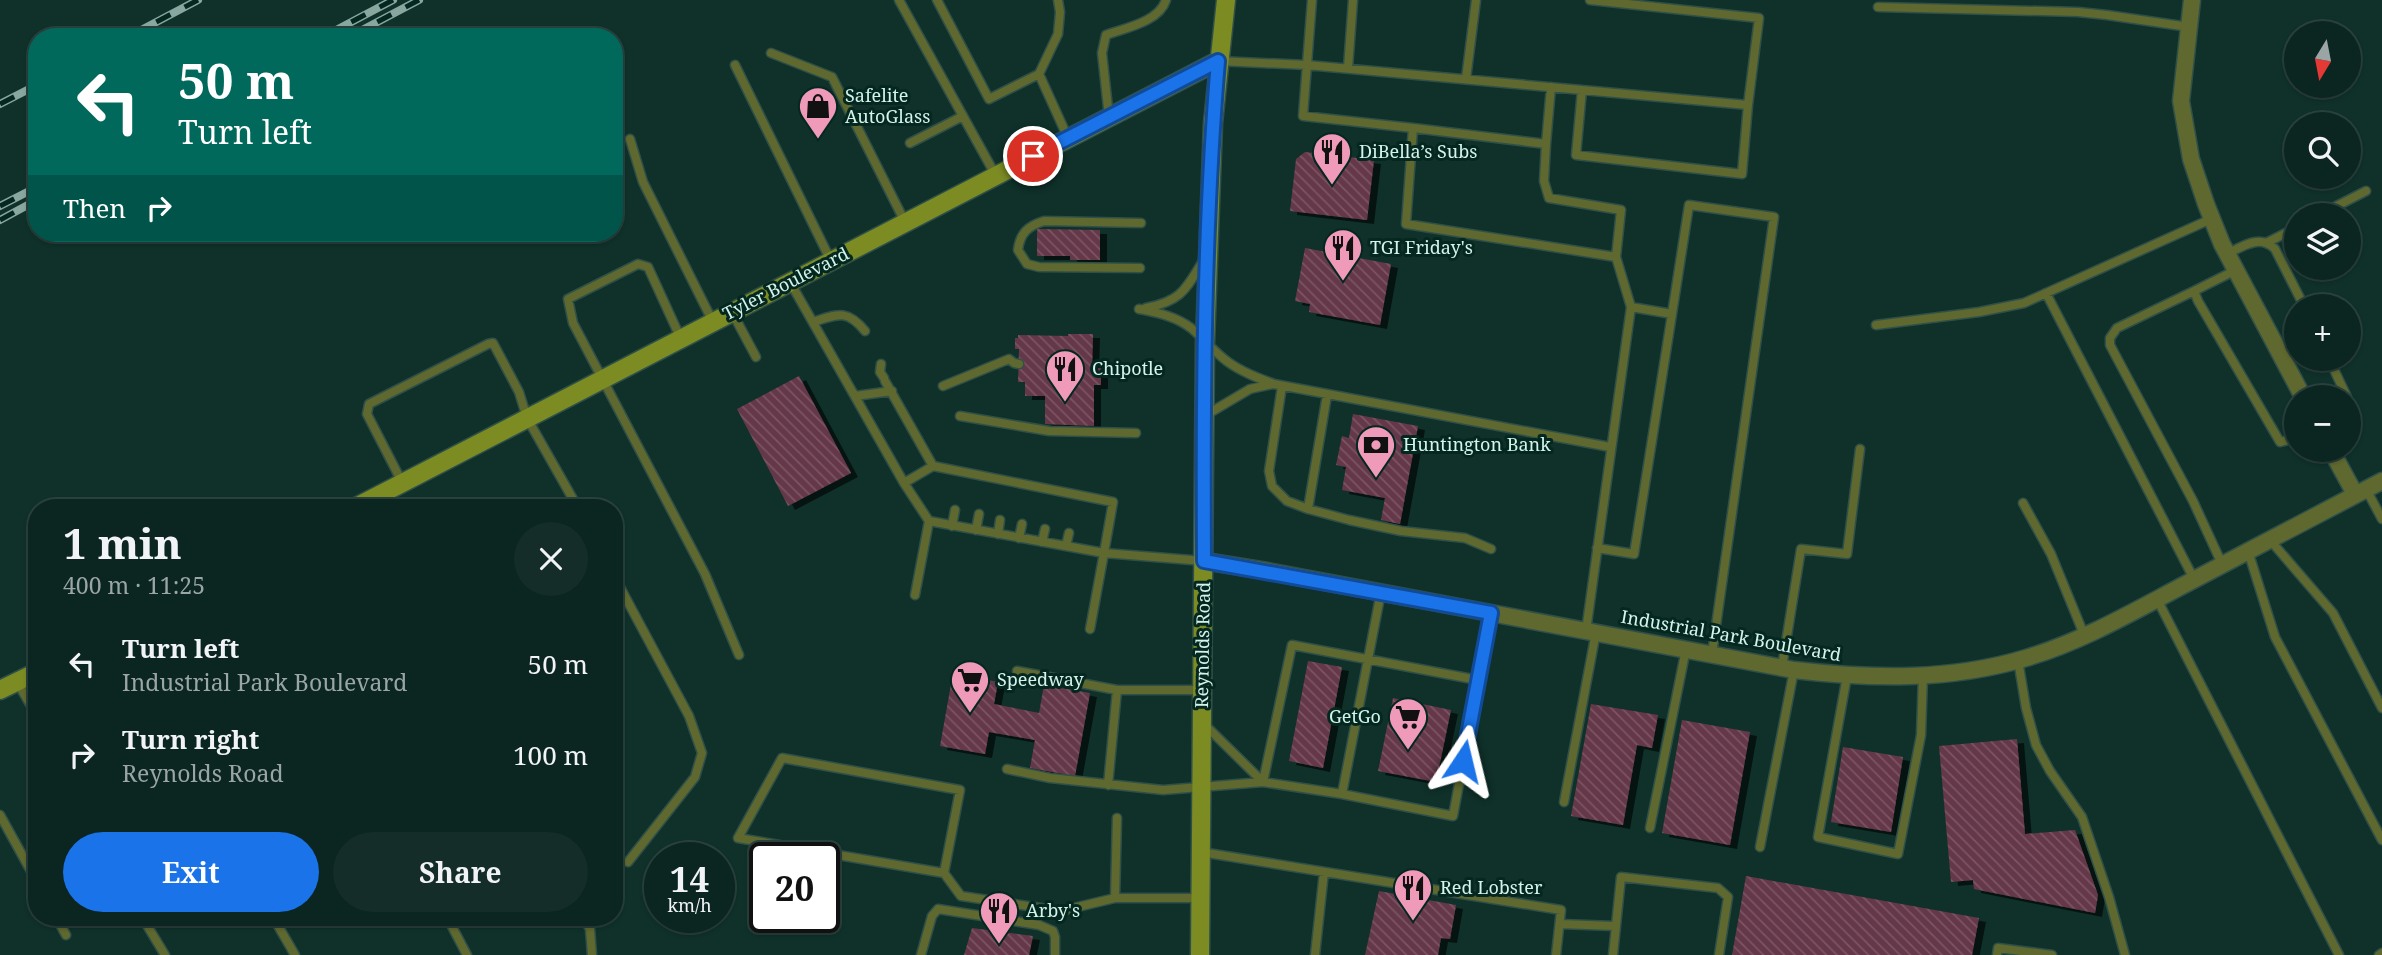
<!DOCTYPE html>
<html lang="en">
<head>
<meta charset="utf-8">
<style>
  body { margin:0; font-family:"Noto Serif",serif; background:#142d29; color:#f1f3f6; height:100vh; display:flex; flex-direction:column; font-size:26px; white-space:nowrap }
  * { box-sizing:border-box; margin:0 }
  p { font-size:23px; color:#9aa5a5 }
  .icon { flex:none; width:38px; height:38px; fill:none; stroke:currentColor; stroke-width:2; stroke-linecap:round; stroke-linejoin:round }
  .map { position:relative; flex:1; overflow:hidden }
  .panel { position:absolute; left:28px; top:499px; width:595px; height:427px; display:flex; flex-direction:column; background:#0b2520; border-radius:28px; box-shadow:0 2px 5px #0004,0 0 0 2px #2b423e }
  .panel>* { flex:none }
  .guide { position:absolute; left:28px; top:28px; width:595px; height:214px; border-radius:28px; box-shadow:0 2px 5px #0004,0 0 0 2px #2b423e; background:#00695c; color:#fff; overflow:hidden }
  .needle { width:46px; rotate:190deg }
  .tools { position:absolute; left:2284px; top:21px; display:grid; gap:14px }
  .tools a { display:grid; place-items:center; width:77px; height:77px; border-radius:50%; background:#0b2520; box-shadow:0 2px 5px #0004,0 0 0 2px #2b423e; font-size:35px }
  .speed { position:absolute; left:644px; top:842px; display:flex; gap:14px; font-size:35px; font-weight:700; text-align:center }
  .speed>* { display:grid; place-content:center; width:91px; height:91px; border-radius:50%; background:#0b2520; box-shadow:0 2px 5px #0004,0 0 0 2px #2b423e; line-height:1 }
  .speed small { font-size:18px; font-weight:400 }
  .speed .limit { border:4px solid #111; border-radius:10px; background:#fff; color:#111 }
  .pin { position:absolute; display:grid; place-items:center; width:60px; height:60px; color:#fff; margin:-30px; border:4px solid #fff; border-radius:50%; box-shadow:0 2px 7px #0007 }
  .me { position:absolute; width:77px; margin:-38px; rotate:10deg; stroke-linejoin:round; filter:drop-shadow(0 0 5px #0008) }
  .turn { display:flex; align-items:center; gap:24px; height:147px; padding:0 35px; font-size:32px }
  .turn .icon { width:91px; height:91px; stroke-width:2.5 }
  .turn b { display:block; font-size:49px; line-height:60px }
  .then { display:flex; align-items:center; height:66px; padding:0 35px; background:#0003; gap:14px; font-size:26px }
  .round { display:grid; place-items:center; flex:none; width:74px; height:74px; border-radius:37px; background:#142d29 }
  .summary { display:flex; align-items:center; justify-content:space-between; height:119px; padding:0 35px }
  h1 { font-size:42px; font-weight:700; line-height:52px }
  .cta { display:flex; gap:14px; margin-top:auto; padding:14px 35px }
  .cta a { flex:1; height:80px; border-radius:42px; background:#1a73e8; color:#fff; font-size:28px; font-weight:700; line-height:80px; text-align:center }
  .cta a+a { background:#142d29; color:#f1f3f6 }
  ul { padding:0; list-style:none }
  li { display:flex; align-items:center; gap:21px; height:91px; padding:0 35px }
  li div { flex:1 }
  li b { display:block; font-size:26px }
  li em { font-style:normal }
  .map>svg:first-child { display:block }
  .building { fill:url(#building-back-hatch); filter:url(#shadow) }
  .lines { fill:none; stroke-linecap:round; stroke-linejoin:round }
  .lane-casing { stroke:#2f5049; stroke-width:11 }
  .street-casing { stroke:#2f5049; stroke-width:19 }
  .secondary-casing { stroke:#2f5049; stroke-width:21 }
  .lane { stroke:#5f682e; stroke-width:8 }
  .street { stroke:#5f682e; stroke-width:16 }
  .secondary { stroke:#7d8b23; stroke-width:18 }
  .rail-casing { stroke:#87a79f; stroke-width:8 }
  .rail { stroke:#042720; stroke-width:5; stroke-dasharray:16; stroke-linecap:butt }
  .route-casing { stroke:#114b97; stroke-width:18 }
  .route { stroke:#1a73e8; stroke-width:12 }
  .labels { text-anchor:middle; stroke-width:6; stroke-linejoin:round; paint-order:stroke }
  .poi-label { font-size:18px; fill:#d4f4eb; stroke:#042720; text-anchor:start }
  .street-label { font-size:18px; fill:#d4f4eb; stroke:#042720 }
</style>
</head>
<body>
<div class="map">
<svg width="2382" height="955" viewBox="0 0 2382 955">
  <defs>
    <pattern id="building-back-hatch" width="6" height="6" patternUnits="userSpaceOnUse" patternTransform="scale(1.75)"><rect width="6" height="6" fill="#653748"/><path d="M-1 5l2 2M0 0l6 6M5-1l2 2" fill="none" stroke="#7a5563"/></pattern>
    <filter id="shadow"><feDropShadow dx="7" dy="4" stdDeviation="0" flood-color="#0009"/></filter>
  </defs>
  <rect width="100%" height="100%" fill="#0f312a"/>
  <path class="building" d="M1305,152l69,8 -7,60 -77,-9 6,-52z
    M1037,229l63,1v30h-30v-4h-33z
    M1305,248l86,16 -11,61 -71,-13 1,-8 -15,-3z
    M1068,334h25l-1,34h9v17h-7v41l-49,-2v-28h-20v-14h-7l1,-33h-4v-11h3v-3l50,1z
    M799,376l52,97 -63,33 -51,-97z
    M1353,414l65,12 -18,98 -19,-4 4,-22 -43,-8 4,-23 -10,-2 6,-29 7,2z
    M1308,661l34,6 -19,101 -34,-7z
    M953,673l45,9 -4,22 45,9 5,-28 46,8 -15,83 -45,-8 5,-28 -46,-8 -4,22 -45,-8z
    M1393,698l58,12 -15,72 -58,-11z
    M1591,704l67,11 -6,33 -15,-3 -14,80 -52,-9z
    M1682,720l68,12 -20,113 -68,-12z
    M2017,739l8,95 50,-4 23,65 -3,18 -121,-24 -1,-9 -22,2 -12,-136z
    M1843,747l60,10 -12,75 -60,-10z
    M1746,876l233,42 -7,37h-240z
    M1379,891l77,14 -6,34 -9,-1 -3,17h-73z
    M972,928l61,8 -4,19h-65z"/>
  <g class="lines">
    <g class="lane-casing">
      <path id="lane" d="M899,0l97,176
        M937,0l52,99 50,-25 19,-40 2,-22 -2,-12
        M1312,0l-9,116 110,12
        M1878,7l200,5 29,3 82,12
        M771,53l61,24 73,145
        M1218,61l89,4 441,40 11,-87 -169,-18
        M735,65l96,196
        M1348,68l5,-68
        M1039,74l29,64
        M1466,79l10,-79
        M1582,90l-6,65 166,19 6,-69
        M1109,117l-7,-64 4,-18c19,-7 53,-13 60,-35
        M630,139l13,43 70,140
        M910,143l53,-27
        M1546,144l5,-57
        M2319,215l47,-24
        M2268,242l28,-14
        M2227,254c16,-8 33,-20 48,-5l29,57
        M1140,268l-101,-1 -12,-3 -9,-14c2,-17 10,-24 26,-29l97,2
        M2236,270l-42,21 4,10 82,141 16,-4
        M790,282l114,201 29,-17 180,36 -9,51 -175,-32 -25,-38
        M2194,291l-77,37 -7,10v7l83,156 29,63
        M2046,293l148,286
        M1146,308c37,-7 40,-20 59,-50
        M1139,309c19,4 36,7 52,19 12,10 23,24 37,34 14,10 30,16 46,22l336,63
        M732,312l24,45
        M1672,314l17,-109 85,12 -62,437
        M813,322c25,-8 34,-13 52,9
        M1876,325l103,-13 45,-9 187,-84
        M681,339l-33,-72 -10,-3 -70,35 5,24 132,251 34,81
        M2329,359l18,38
        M881,364l-1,8 4,6
        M885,381l48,85
        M943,386l66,-27 5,4 5,1
        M1282,386l-13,85 3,15 15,15 21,8 41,11 52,11 64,7 26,11
        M855,396l37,-5
        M1206,415l44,-26 23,-5
        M960,416l89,15 87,2
        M402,482l-35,-68 2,-10 119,-60 5,-1 26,49 8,26 51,90
        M2366,489l16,30
        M2023,503l28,51 34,83
        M1308,509l19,-114
        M952,526l3,-16
        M976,530l3,-16
        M998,534l2,-14
        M1019,538l3,-14
        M2270,540l63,73 49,95
        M1042,542l3,-13
        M1066,546l3,-13
        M1597,548l37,6 38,-240 -41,-7
        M2248,551l27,86 107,203
        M614,576l75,140 13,37 -7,24 -67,85
        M915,595l14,-74
        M2157,599l182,356
        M1090,629l14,-76 100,8
        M1586,631l45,-324 -15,-50 5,-47 -72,-12 -5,-17 2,-37 -133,-16 -7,96 210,33
        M2018,660l8,48 10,37 14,26 32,46 27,80 16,58
        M1782,667l19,-118 46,5 13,-105
        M1017,671l100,19h85
        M1847,676l-29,161 80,17 23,-119 2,-60
        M1478,680l-186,-35 -29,137 79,12 111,22 38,-203
        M17,682l20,34
        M1007,769l43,9 113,12 100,-8 -58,-57
        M1108,785l9,-95
        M1342,794l39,-202
        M1564,802l32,-170
        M0,815l37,67
        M1650,828l36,-179
        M1760,847l34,-177
        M1201,852l360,58 -5,45
        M944,873l-206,-35 44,-80 178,32 -16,83 17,23 100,15 54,-13h85
        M1115,898l2,-80
        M56,917l10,18
        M142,917l23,38
        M273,917l22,38
        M447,917l20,38
        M583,917l7,12 2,26
        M1560,924l55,2
        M921,955l11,-39 6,-7 101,16 14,6 2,6v18
        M1315,955l9,-83
        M1613,955l8,-78 97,11 10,9 -9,58
        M1997,955l1,-7 54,7
        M2379,955l3,-2"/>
    </g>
    <g class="street-casing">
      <path id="street" d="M2192,0l-11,101 10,58 15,45 16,40 81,153
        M2331,450l24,44
        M1204,561l63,10 527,99c77,9 156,11 232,-12 54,-16 103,-44 154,-71 67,-35 134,-71 202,-106"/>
    </g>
    <g class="secondary-casing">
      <path id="secondary" d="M354,508l864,-447
        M0,690l37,-18
        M1200,955l5,-612 8,-220 13,-123"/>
    </g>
    <use href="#lane" class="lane"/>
    <use href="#street" class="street"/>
    <use href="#secondary" class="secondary"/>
    <g class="rail-casing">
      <path id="rail" d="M128,37l70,-37
        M323,37l70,-37
        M349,37l70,-37
        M0,104l37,-19
        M0,206l37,-19
        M0,220l37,-20"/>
    </g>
    <use href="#rail" class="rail"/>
  </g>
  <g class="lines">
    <g class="route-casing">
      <path id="route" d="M1033,156l185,-95c-14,166 -15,333 -14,500l287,52 -28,148"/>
    </g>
    <use href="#route" class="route"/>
  </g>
  <defs>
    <g id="shop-pin" transform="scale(2.0125)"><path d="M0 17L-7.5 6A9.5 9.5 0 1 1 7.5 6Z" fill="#ef9ab9" stroke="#042720"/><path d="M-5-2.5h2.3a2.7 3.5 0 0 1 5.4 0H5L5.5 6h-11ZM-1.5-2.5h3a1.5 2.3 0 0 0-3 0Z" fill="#111"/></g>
    <g id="restaurant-pin" transform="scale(2.0125)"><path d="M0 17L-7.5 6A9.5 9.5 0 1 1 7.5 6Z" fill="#ef9ab9" stroke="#042720"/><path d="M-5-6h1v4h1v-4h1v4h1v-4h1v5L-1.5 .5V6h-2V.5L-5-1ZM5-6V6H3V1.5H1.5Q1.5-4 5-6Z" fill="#111"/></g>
    <g id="bank-pin" transform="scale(2.0125)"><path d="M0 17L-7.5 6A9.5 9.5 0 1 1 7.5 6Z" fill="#ef9ab9" stroke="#042720"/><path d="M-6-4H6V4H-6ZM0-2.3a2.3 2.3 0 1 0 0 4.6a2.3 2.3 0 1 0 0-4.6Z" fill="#111"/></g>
    <g id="supermarket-pin" transform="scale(2.0125)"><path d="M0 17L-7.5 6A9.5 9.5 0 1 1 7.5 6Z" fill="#ef9ab9" stroke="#042720"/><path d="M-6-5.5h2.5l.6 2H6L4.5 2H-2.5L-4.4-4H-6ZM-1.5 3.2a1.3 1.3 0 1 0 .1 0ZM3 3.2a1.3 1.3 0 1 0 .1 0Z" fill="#111"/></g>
  </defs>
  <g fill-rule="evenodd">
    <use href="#shop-pin" x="818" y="106"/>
    <use href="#restaurant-pin" x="1332" y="152"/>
    <use href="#restaurant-pin" x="1343" y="248"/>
    <use href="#restaurant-pin" x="1065" y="369"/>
    <use href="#bank-pin" x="1376" y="445"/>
    <use href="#supermarket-pin" x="970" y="680"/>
    <use href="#supermarket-pin" x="1408" y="717"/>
    <use href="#restaurant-pin" x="1413" y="888"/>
    <use href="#restaurant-pin" x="999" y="911"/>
  </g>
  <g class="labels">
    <g class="poi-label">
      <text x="845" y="102">Safelite<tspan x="845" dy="21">AutoGlass</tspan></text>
      <text x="1359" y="158">DiBella’s Subs</text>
      <text x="1370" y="254">TGI Friday's</text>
      <text x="1092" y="375">Chipotle</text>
      <text x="1403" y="451">Huntington Bank</text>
      <text x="997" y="686">Speedway</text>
      <text x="1381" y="723" text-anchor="end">GetGo</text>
      <text x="1440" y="894">Red Lobster</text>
      <text x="1026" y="917">Arby's</text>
    </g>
    <g class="street-label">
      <text transform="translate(786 284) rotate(-27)" y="6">Tyler Boulevard</text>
      <text transform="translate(1731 636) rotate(10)" y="6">Industrial Park Boulevard</text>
      <text transform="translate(1203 645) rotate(-89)" y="6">Reynolds Road</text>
    </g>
  </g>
</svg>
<div class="tools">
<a><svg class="needle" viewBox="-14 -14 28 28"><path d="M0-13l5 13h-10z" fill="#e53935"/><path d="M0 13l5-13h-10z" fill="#9aa5a5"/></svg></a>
<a><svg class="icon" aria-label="search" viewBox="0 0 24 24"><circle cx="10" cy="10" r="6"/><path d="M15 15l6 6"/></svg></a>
<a><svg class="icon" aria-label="layers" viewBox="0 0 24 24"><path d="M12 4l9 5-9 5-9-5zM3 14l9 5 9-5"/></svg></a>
<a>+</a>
<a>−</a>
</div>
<div class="speed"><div>14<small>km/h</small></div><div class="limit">20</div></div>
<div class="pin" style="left:1033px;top:156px;background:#d93025"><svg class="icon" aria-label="arrive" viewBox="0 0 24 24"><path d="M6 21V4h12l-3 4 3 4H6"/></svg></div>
<svg class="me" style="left:1463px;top:761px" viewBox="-20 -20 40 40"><path d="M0-17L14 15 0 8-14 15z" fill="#1a73e8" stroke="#fff" stroke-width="4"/></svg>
<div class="guide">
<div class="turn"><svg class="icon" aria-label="left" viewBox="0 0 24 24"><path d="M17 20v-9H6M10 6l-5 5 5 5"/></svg><div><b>50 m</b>Turn left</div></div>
<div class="then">Then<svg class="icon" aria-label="right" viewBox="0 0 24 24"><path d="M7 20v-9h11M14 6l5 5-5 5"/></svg></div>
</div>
<section class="panel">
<div class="summary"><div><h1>1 min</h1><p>400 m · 11:25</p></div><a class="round"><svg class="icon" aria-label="close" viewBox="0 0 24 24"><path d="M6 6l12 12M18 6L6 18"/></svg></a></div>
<ul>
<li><svg class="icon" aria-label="left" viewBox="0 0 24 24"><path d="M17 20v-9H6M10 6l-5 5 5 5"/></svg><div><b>Turn left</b><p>Industrial Park Boulevard</p></div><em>50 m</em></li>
<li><svg class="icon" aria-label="right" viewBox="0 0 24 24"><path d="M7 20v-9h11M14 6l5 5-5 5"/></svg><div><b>Turn right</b><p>Reynolds Road</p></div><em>100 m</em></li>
</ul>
<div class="cta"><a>Exit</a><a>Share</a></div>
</section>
</div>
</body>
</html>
